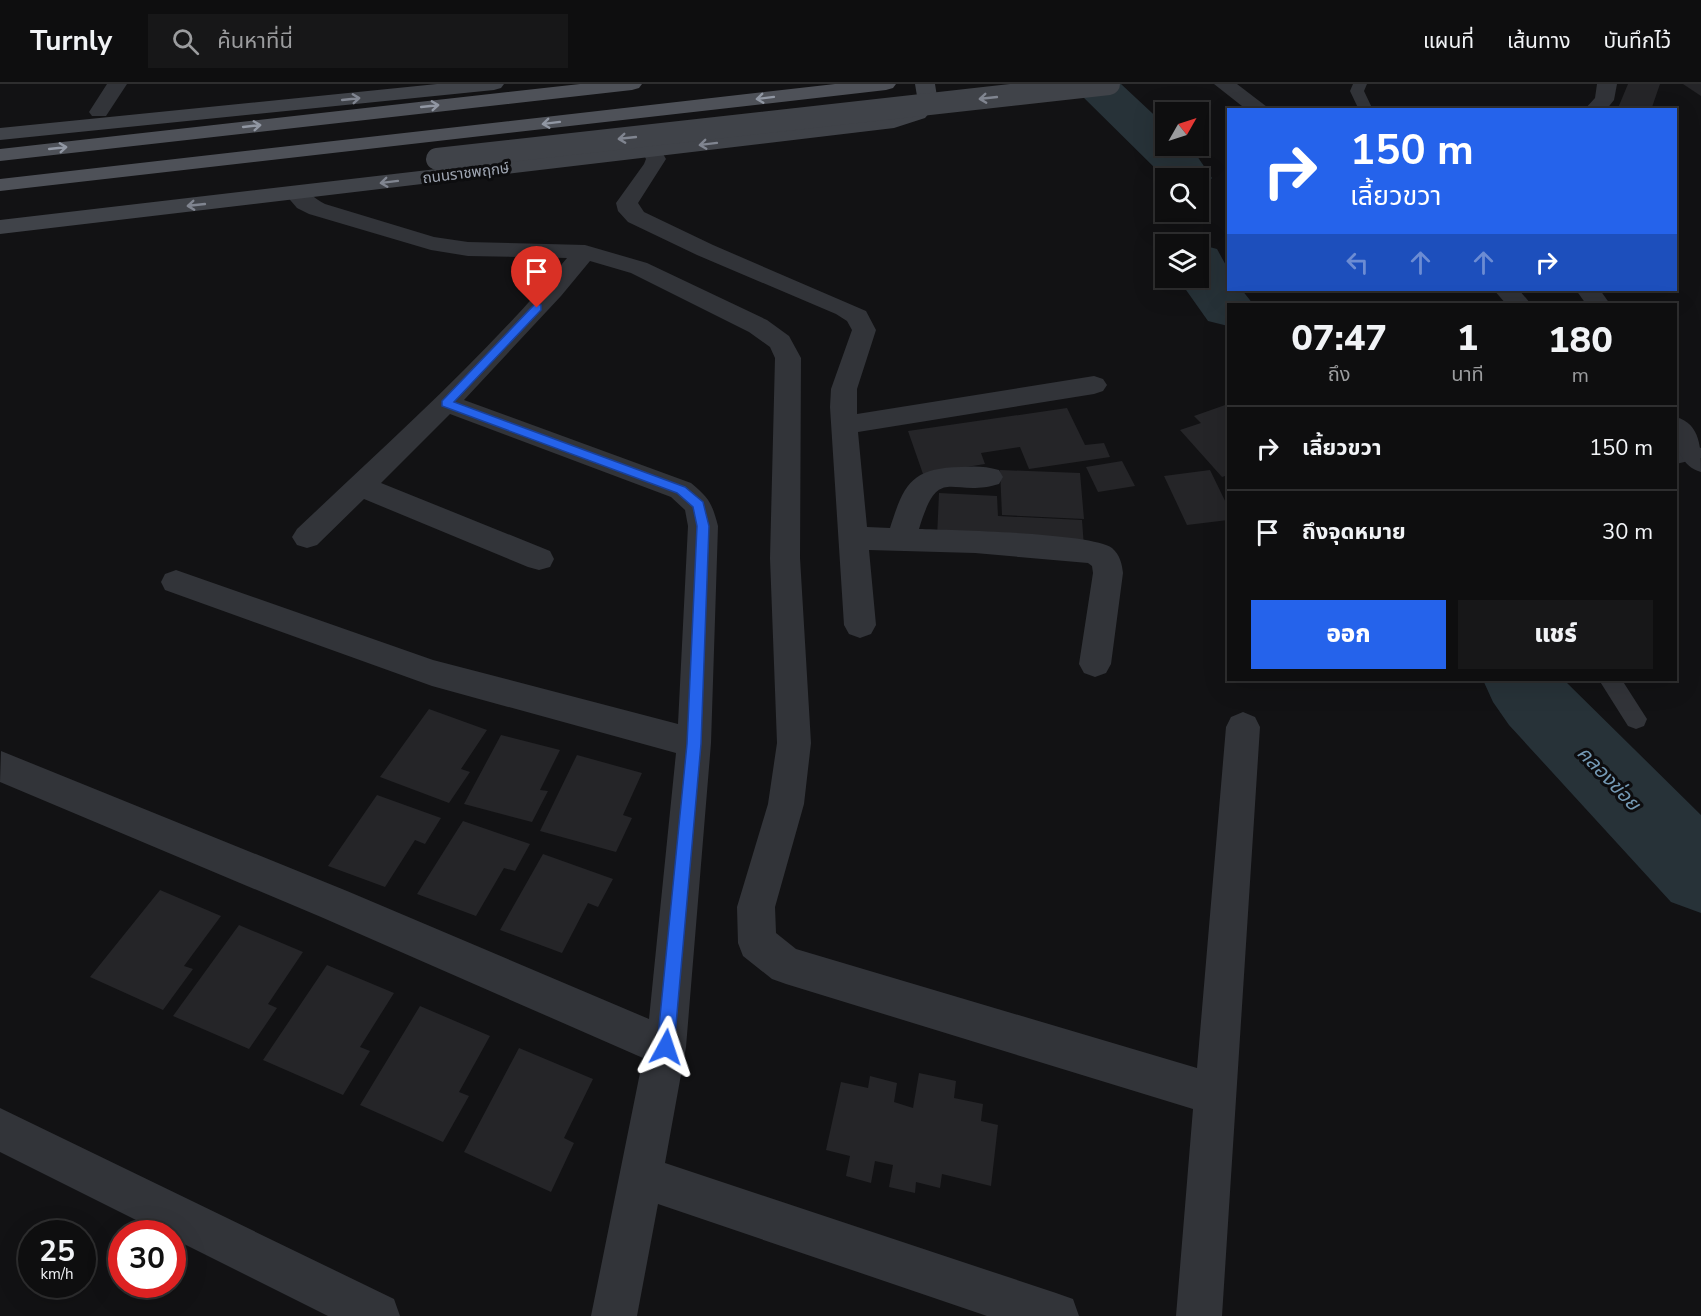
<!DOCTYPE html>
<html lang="th">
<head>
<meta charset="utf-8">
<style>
  body { margin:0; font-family:"Nunito Sans","Noto Sans Thai",sans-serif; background:#171718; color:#f1f3f6; height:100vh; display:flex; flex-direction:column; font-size:22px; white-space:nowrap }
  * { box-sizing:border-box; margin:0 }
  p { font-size:20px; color:#9b9c9e }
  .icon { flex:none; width:33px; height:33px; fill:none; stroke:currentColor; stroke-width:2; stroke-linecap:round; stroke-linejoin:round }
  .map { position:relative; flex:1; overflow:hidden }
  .panel { position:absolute; left:1227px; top:219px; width:450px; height:378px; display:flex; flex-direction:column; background:#0e0e0f; border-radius:0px; box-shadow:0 6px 24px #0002,0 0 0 2px #2e2e2f }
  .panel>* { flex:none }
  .hud { position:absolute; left:1227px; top:24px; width:450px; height:183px; border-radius:0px; box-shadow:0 6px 24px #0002,0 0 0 2px #2e2e2f; background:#2563eb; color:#fff; overflow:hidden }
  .needle { width:39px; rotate:51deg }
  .fabs { position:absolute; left:1155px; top:18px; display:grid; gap:12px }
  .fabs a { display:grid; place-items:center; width:54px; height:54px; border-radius:0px; background:#0e0e0f; box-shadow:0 6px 24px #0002,0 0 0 2px #2e2e2f; font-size:30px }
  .speed { position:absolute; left:18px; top:1136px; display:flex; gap:12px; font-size:30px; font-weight:700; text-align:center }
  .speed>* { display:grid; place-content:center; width:78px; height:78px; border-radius:50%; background:#0e0e0f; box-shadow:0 6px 24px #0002,0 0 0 2px #2e2e2f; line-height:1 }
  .speed small { font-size:15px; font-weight:400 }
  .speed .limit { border:9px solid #d22; background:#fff; color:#111 }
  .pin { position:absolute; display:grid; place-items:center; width:51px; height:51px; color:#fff; margin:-62px -26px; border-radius:50% 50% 50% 0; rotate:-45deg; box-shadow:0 0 6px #0007 }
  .pin .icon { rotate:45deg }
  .me { position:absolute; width:66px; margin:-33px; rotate:5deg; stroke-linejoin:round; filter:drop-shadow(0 0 4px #0008) }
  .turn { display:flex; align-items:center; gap:21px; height:126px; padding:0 24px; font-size:27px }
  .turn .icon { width:78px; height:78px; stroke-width:2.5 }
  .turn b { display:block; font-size:42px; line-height:51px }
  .lanes { display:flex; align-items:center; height:57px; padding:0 24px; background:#0003; justify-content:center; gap:30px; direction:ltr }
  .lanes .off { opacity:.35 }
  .eta { display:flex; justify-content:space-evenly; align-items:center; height:102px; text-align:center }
  .eta b { font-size:36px; font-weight:800; line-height:42px }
  .primary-button { display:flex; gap:12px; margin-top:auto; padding:12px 24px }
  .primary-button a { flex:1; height:69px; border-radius:0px; background:#2563eb; color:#fff; font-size:24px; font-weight:800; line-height:69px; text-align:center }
  .primary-button a+a { background:#171718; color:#f1f3f6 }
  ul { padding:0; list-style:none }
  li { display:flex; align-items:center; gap:18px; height:84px; padding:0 24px; border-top:2px solid #2e2e2f }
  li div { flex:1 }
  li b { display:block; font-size:22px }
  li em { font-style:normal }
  header { display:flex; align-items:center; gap:36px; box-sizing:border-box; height:84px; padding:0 30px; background:#0e0e0f; border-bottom:2px solid #2e2e2f }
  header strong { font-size:28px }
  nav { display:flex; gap:33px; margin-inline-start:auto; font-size:21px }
  .search { width:420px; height:54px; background:#171718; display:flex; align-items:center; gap:15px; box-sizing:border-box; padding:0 21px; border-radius:0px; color:#9b9c9e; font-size:22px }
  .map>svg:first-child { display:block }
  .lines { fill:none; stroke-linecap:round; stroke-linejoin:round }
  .river { fill:#273238; fill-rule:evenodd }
  .building { fill:#252528 }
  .lane { fill:#323439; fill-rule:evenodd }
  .street { fill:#323439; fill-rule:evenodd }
  .secondary { fill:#404349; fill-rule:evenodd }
  .primary { fill:#4e5158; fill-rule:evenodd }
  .secondary-bridge { stroke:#404349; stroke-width:22 }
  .oneway { stroke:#9197a3 }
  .oneway2 { stroke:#808590 }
  .route { fill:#2563eb; stroke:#184099; stroke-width:1.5 }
  .labels { text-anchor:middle; stroke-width:6; stroke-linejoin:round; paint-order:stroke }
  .far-street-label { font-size:15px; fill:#a2a9b6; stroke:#0d0d0f }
  .water-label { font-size:20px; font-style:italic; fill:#759ab5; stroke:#0d0d0f }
</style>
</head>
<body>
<header>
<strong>Turnly</strong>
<div class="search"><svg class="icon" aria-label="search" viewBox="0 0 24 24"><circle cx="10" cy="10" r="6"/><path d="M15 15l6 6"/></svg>ค้นหาที่นี่</div>
<nav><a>แผนที่</a><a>เส้นทาง</a><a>บันทึกไว้</a></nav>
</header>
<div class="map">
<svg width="1701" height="1232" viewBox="0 0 1701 1232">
  <rect width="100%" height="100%" fill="#121214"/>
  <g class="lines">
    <path class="river" d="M1073,0h48l45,42v20h20l11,10 15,22 -8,10 -6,2v-12h-32v5l-6,-10 -81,-80z
      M1196,160h2l19,5 11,20v21h14l11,14h-25v22l-20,-5 -29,-41 -1,-2h20v-34z
      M1483,596h81l137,135v98l-30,-11 -162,-177 -16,-23z"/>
  </g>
  <path class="building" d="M1628,0h32l-9,26 -33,-2z
    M1683,0h18v12z
    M1228,320v71l-6,2 -42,-47 21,-7 -7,-7z
    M1067,324l18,37 19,-2 6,14 -81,12 -9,-22 -39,6 4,11 -62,10 -15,-43z
    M1122,377l13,25 -37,6 -12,-25z
    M1000,386l80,3 4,46 -82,-4z
    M1210,386l18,37v13l-41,5 -23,-49z
    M939,409l58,3 1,20 84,4 2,27 -147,-9z
    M429,625l58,21 -26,39 9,3 -21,31 -69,-26z
    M501,651l59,15 -20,40 8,1 -16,31 -68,-18z
    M577,671l65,18 -19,42 9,3 -16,34 -76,-21z
    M377,711l64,23 -16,26 -10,-4 -30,47 -57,-21z
    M463,737l67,23 -15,27 -11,-3 -28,48 -59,-22z
    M543,770l70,25 -15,28 -10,-4 -26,50 -62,-23z
    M160,806l61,26 -37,50 9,3 -30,41 -73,-33z
    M239,841l64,27 -35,52 9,4 -28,41 -76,-33z
    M327,881l67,28 -34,54 10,4 -27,44 -80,-35z
    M420,922l70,30 -31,56 10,4 -26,46 -83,-37z
    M519,964l74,31 -29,59 10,5 -23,49 -87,-40z
    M919,989l37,8 -2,17 29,6 -2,17 17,4 -7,61 -49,-12 -2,14 -24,-6 -1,11 -26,-6 4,-22 -18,-4 -4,22 -25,-7 4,-20 -24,-6 15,-68 27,6 2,-12 27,7 -3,19 19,6z"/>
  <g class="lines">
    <path class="lane" d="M1353,0h14l-3,7 9,19h-14l-9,-19z
      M1695,362l6,2v10l-25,6v-14z
      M1599,596h23l25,39 -3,7 -8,3 -8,-3z"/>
    <path class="street" d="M107,0h20l-21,32h-14l-3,-4z
      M1214,0h23l34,26h-24z
      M1597,0h20l-3,16 -8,10h-22l11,-12z
      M652,61l7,2 7,12 -28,44 6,9 69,33 153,66 10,19 -19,59v25l237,-38 9,3 4,6 -4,6 -9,3 -236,38 9,95 23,1c14,-44 21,-60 71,-61 13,-1 25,-1 38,3l4,7 -4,7c-49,15 -60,-22 -80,45 32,1 174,4 193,19 8,7 10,16 11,25l-12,91 -5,9 -11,4 -11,-4 -5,-9 14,-91 -1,-7 -4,-3 -113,-10 -106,-3 7,75 -5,9 -11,4 -11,-4 -5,-9 -14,-218 1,-18 21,-59 -5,-9 -11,-7 -139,-59 -69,-33 -10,-11 -2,-8 28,-39 2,-5 -4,-8 3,-4z
      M296,103c11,3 19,12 29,17l109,33 34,5 117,3 62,18 120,57 22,16 12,22 -1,200 11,185 -7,61 -29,103 1,26 20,16 401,119 29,-341 5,-10 12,-5 12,5 5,10 -38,589h-46l17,-207 -407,-125 -14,-5 -29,-23 -5,-13 -1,-36 31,-103 9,-61 -7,-185 5,-200 -5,-11 -21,-15 -118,-59 -41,-12 -29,35 -97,104 227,83c18,15 21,20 27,43l-7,217 -25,304 -21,116 391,130 17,6 6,17h-92l-329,-112 -21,112h-46l52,-258 -322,-141 -321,-135 1,-31 346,140 302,128 27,-266 -244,-67 -267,-96 -4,-8 4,-8 11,-4 257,90 245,64 10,-198 -3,-16 -14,-13 -221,-83 -69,69 169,68 4,8 -4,8 -11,3 -11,-3 -164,-68 -47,46 -10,3 -10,-3 -5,-8 5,-8c92,-87 189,-173 270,-271l-99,-2 -37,-6 -122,-36 -12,-6 -12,-14 3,-5z
      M1494,206h25l12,14h-25z
      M1576,206h24l10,14h-24z
      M1676,333c25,7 25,32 25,55 -24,-7 -27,-34 -25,-55z
      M0,1024l394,191 6,17h-72l-156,-78v-5h-10l-162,-81z"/>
    <path class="secondary" d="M437,0h67l-3,4 -7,2 -494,50v-12z
      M915,0h20l3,19 -13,15 -31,10 -894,106v-14l891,-104 20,-6 7,-8z"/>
    <path class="primary" d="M580,0h62l-3,4 -7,2 -632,71v-12z
      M835,0h61l-3,4 -7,2 -886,101v-12z"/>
    <path class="secondary-bridge" d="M437,75l672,-75"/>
  </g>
  <defs><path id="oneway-shaft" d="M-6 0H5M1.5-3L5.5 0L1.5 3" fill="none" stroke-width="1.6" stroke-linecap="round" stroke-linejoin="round" transform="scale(1.5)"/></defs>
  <g class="oneway">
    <use href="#oneway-shaft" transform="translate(765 14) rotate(173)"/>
    <use href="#oneway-shaft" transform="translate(430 22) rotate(-6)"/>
    <use href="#oneway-shaft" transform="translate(551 39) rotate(173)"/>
    <use href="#oneway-shaft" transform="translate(252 42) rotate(-6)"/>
    <use href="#oneway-shaft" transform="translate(58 64) rotate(-6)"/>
  </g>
  <g class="oneway2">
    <use href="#oneway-shaft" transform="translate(988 14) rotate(174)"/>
    <use href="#oneway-shaft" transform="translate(351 15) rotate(-6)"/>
    <use href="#oneway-shaft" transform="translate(627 54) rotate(174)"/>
    <use href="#oneway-shaft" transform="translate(708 60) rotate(173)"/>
    <use href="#oneway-shaft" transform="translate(389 98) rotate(173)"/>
    <use href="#oneway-shaft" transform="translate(196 121) rotate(174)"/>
  </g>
  <path class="route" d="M537,220l4,1v5l-87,92 231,85 18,15 6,24 -8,218 -27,303 -2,6 -6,2 -6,-2 -3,-6 30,-303 10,-218 -4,-19 -16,-14 -235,-87v-5l92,-96z"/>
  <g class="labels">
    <g class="far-street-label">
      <text transform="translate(466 89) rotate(-7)" y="5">ถนนราชพฤกษ์</text>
    </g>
    <g class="water-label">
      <text transform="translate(1609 694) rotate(46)" y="7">คลองข่อย</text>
    </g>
  </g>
</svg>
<div class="fabs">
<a><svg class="needle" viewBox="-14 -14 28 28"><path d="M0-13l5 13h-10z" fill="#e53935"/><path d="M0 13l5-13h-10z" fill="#9b9c9e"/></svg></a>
<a><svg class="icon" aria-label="search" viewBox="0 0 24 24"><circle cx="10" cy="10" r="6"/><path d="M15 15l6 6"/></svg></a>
<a><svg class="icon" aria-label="layers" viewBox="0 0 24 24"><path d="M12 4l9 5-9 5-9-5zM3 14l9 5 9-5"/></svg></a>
</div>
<div class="speed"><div>25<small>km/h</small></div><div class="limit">30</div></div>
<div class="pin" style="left:537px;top:224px;background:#d93025"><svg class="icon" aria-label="arrive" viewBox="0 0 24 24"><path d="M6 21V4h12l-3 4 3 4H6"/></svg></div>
<svg class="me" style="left:666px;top:963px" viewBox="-20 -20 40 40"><path d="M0-17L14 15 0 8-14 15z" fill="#2563eb" stroke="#fff" stroke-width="4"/></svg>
<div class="hud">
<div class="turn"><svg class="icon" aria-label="right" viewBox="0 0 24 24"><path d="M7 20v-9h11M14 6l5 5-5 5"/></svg><div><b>150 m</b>เลี้ยวขวา</div></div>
<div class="lanes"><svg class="icon off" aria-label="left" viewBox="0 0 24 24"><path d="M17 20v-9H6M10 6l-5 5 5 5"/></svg><svg class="icon off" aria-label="ahead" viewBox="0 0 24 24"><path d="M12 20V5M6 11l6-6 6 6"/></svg><svg class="icon off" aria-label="ahead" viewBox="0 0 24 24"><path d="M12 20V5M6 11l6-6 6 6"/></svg><svg class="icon" aria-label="right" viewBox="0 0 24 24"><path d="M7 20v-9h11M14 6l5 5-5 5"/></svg></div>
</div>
<section class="panel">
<div class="eta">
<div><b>07:47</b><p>ถึง</p></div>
<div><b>1</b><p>นาที</p></div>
<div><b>180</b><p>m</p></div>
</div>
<ul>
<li><svg class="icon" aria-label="right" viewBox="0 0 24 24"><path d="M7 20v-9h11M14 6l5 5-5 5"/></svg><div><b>เลี้ยวขวา</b></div><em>150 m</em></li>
<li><svg class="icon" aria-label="arrive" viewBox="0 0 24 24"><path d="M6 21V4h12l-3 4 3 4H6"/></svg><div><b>ถึงจุดหมาย</b></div><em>30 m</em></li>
</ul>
<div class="primary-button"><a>ออก</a><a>แชร์</a></div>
</section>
</div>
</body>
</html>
